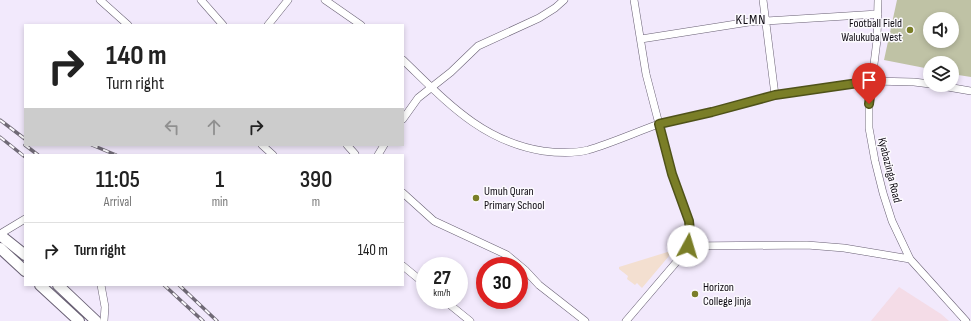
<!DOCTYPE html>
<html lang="en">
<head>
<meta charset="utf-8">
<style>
  body { margin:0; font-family:"Sofia Sans Condensed",sans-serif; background:#f2f2f2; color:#222; height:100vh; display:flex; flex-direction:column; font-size:15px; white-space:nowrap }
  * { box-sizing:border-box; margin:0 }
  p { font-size:13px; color:#767676 }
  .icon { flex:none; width:22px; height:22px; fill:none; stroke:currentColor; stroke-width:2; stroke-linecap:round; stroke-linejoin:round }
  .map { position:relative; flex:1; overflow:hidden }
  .panel { position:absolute; left:24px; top:154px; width:380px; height:132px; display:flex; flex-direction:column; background:#fff; border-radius:0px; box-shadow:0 2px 6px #0003 }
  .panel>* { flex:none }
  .banner { position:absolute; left:24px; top:24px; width:380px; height:122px; border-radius:0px; box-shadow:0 2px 6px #0003; background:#fff; color:#222; overflow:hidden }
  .buttons { position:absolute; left:923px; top:12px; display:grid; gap:8px }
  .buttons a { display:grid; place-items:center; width:36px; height:36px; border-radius:50%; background:#fff; box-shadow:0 2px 6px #0003; font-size:20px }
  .speed { position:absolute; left:416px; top:257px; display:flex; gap:8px; font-size:20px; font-weight:700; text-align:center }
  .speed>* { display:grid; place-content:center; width:52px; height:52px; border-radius:50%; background:#fff; box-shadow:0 2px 6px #0003; line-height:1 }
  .speed small { font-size:10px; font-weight:400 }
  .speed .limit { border:6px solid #d22; background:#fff; color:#111 }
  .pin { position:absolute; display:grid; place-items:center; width:34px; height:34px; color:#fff; margin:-41px -17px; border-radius:50% 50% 50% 0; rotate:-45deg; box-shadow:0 0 4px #0007 }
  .pin .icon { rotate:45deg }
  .me { position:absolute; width:44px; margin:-22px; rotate:6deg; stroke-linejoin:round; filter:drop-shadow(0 0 3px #0008) }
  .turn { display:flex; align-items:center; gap:14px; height:84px; padding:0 16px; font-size:18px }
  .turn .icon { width:52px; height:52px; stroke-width:2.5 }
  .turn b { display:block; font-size:28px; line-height:34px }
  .lanes { display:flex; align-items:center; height:38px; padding:0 16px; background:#0003; justify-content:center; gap:20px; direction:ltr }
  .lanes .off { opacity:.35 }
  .eta { display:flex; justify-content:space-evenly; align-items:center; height:68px; text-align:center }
  .eta b { font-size:24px; font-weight:600; line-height:28px }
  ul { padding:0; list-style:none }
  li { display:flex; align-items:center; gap:12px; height:56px; padding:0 16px; border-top:1px solid #e0e0e0 }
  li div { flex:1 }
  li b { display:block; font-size:15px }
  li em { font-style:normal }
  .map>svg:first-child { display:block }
  .industrial { fill:#f4dce7 }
  .medical { fill:#f3dfd0 }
  .green { fill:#bfc2a5; fill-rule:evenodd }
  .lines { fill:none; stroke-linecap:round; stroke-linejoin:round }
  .minor-casing { stroke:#696074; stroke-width:8 }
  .highway-casing { stroke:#696074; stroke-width:12 }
  .minor { stroke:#fff; stroke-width:7 }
  .highway { stroke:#fff; stroke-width:10 }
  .rail-casing { stroke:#706a76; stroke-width:3.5 }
  .rail { stroke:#fcfafe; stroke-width:2; stroke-dasharray:6; stroke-linecap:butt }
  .route-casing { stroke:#4f5219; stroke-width:10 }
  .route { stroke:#7a7e27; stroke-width:7 }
  .poi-dot { fill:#7a7e27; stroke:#fcfafe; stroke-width:1.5 }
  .labels { text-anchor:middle; stroke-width:3; stroke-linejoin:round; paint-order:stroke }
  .poi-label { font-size:12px; fill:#0e0a12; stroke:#fcfafe; text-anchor:start }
  .street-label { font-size:12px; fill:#0e0a12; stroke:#fcfafe }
  .quarter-label { font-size:14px; letter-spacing:1px; fill:#0e0a12; stroke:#fcfafe }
</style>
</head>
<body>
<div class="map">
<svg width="971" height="321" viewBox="0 0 971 321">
  <rect width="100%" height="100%" fill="#f2e9fc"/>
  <path class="industrial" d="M899,287l42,27 8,7h-78z"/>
  <path class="medical" d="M674,250l-32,38 -5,-5 -2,2 -8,-6 1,-3 -9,-7v-2z"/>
  <path class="green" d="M897,0h74v77l-19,-3v-11h-22v6l-46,-9zM930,19h22v22h-22z"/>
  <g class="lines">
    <g class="minor-casing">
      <path id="minor" d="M100,0l28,25
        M201,0l22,25
        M325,0l36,25
        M634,0l12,74 13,50 53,-12 63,-17 97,-14 42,1 16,2
        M763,0l12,95
        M878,0l-1,40 -8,64v24l6,33 8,32 9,28 18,38 56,62
        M268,25l20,-25
        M641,39l108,-17 129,-8
        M403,60c43,41 78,81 140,91 15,2 30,3 45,-1 24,-7 48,-18 71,-26l13,50 17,47 1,10 -5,21 -59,69
        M936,85l35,6
        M403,119l15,-21 33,-26 27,-26 61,-28 16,-10 9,-8
        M262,145l11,10
        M347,145l8,9 -1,1
        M378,155l6,-10
        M403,193l31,28 73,34 18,15 14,15 46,36
        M0,234l25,-15
        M687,246l120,-1 37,3 66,11
        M403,266l22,18
        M101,285l4,22 -1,14
        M444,300l26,21"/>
    </g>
    <g class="highway-casing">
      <path id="highway" d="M0,235l25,20
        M0,248l25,23
        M40,285l39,36
        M58,285l38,36"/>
    </g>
    <use href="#minor" class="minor"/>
    <use href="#highway" class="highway"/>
    <g class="rail-casing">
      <path id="rail" d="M0,120l25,19
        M0,137l25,20
        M25,145l13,10
        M92,145l24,10
        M164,285l39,36
        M179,285l38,36"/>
    </g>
    <use href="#rail" class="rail"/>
  </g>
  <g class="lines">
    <g class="route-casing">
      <path id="route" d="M688,246l2,-15 -1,-10 -17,-47 -13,-50 53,-12 63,-17 97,-14 -3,23"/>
    </g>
    <use href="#route" class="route"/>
  </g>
  <g class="poi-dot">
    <circle cx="910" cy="30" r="4"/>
    <circle cx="476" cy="198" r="4"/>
    <circle cx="695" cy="294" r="4"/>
  </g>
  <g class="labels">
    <g class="poi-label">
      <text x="902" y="27" text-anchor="end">Football Field<tspan x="902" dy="14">Walukuba West</tspan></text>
      <text x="484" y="195">Umuh Quran<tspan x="484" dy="14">Primary School</tspan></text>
      <text x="703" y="291">Horizon<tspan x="703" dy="14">College Jinja</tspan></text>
    </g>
    <g class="street-label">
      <text transform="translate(890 170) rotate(76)" y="4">Kyabazinga Road</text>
    </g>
    <g class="quarter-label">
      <text x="751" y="24">KLMN</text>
    </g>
  </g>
</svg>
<div class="buttons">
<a><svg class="icon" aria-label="sound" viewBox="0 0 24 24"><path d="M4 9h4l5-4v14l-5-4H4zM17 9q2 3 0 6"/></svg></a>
<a><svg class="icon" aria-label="layers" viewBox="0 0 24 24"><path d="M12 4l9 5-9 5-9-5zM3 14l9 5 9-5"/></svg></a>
</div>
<div class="speed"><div>27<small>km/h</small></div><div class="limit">30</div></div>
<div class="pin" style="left:869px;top:104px;background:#d93025"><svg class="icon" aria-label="arrive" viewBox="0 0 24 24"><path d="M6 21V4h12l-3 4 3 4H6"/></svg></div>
<svg class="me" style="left:688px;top:246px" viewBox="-20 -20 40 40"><circle r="19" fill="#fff"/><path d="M0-13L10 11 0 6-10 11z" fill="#7a7e27"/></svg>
<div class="banner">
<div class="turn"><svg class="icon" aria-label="right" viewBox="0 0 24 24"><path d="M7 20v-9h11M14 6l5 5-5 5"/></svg><div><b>140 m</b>Turn right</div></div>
<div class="lanes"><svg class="icon off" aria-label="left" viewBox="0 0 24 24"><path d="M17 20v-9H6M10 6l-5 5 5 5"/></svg><svg class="icon off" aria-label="ahead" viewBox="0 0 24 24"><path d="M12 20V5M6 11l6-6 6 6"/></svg><svg class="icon" aria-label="right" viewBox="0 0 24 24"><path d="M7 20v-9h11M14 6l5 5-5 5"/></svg></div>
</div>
<section class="panel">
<div class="eta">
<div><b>11:05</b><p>Arrival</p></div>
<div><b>1</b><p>min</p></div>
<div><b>390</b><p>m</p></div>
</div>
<ul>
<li><svg class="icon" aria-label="right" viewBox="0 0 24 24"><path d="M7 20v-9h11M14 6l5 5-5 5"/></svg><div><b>Turn right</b></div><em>140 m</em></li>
</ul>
</section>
</div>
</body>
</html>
